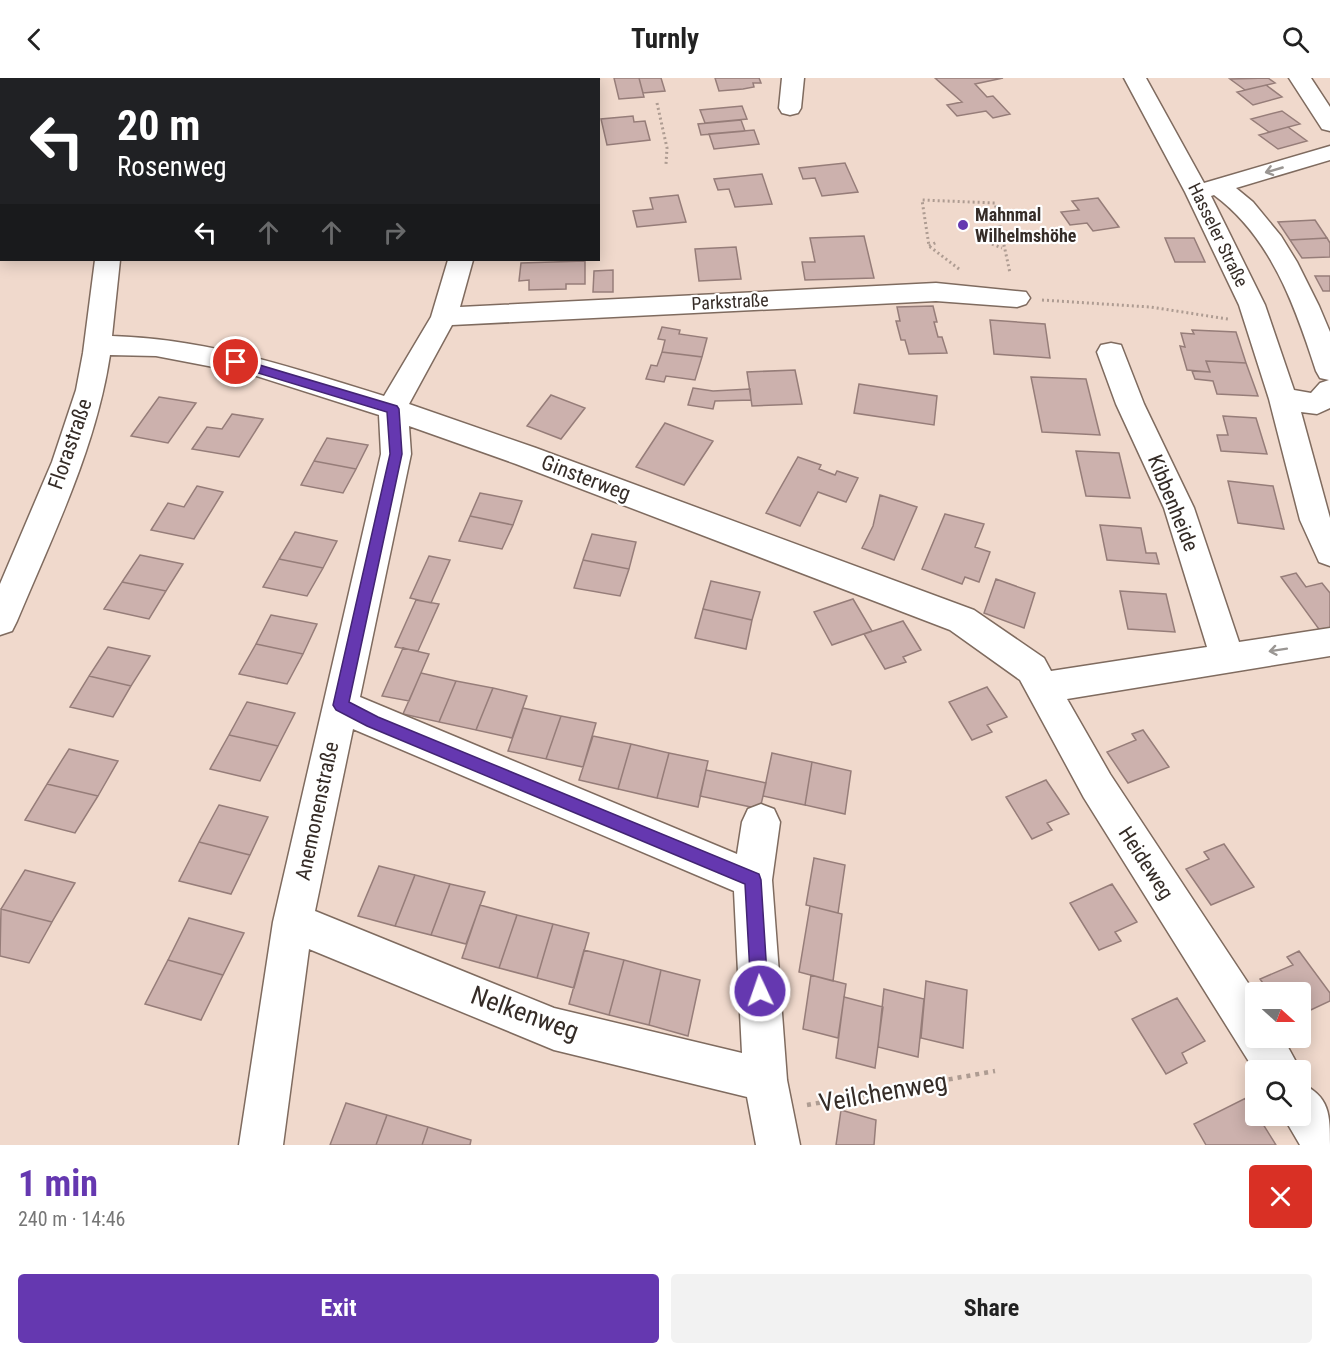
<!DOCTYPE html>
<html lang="en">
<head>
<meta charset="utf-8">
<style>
  body { margin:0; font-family:"Roboto Condensed",sans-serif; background:#f2f2f2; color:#222; height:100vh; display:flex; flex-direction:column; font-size:22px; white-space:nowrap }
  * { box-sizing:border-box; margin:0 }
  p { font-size:20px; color:#767676 }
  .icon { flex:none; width:33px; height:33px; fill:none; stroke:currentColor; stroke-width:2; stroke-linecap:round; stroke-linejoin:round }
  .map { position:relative; height:1067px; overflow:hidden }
  .sheet { display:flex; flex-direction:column; background:#fff; flex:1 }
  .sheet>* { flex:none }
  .guide { position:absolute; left:0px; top:0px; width:600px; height:183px; box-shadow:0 3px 15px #0003; background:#202124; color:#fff; overflow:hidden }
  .needle { width:39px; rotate:111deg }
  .fabs { position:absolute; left:1245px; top:904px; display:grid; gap:12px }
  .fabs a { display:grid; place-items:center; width:66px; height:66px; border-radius:6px; background:#fff; box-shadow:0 3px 15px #0003; font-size:30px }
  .pin { position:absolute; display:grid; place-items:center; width:51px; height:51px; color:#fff; margin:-26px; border:3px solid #fff; border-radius:50%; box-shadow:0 2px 6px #0007 }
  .me { position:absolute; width:66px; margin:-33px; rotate:357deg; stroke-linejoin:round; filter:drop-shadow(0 0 4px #0008) }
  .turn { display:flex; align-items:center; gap:21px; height:126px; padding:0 18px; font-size:27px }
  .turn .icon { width:78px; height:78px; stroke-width:2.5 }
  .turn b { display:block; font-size:42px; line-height:51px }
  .lanes { display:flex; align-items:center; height:57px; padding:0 18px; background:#0003; justify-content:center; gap:30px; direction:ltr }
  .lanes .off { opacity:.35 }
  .round { display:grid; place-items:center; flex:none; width:63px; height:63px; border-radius:6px; background:#f2f2f2 }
  .overview { display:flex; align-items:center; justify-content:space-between; height:102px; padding:0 18px }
  h1 { font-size:36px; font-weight:700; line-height:45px; color:#6538b0 }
  .primary-button { display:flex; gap:12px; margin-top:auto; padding:12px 18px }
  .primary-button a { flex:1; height:69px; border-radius:6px; background:#6538b0; color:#fff; font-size:24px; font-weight:700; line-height:69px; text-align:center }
  .primary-button a+a { background:#f2f2f2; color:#222 }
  header { display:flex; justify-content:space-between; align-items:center; height:78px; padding:0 18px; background:#fff; font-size:27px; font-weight:700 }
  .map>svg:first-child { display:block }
  .building { fill:#ccb1ad; stroke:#967d79; stroke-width:1.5 }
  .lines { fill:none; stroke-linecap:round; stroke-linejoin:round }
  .minor-casing { stroke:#7f6b5f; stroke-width:3 }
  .path-far1 { stroke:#ae9c92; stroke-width:3; stroke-dasharray:2 3; stroke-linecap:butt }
  .path { stroke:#ae9c92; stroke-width:4.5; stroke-dasharray:4 5; stroke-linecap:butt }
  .minor { fill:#fff; fill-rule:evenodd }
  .oneway { stroke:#9a9693 }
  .route { fill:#6538b0; stroke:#422472; stroke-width:1.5 }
  .poi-dot { fill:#6538b0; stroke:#fff; stroke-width:2 }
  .labels { text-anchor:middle; stroke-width:4.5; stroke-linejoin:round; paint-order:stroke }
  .far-poi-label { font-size:18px; font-weight:bold; fill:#352c27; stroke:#fff; text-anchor:start }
  .far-street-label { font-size:18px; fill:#352c27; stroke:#fff }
  .street-label { font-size:21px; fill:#352c27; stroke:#fff }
  .near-street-label { font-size:26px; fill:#352c27; stroke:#fff }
</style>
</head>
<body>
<header><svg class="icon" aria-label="back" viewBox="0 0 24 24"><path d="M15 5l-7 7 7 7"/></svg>Turnly<svg class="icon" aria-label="search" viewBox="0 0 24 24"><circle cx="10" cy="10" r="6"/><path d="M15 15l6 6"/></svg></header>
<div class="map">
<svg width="1330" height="1067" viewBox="0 0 1330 1067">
  <rect width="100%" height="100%" fill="#f0d9cc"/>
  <path class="building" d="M614,0h25l5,19 -25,2z
    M639,0h22l4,13 -22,2z
    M715,0h44l2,5h-8l1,4 -11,2 -24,2z
    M935,0h68l-28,6 12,13 6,-1 17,18 -17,4 -7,-7 -29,5 -10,-11 15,-3z
    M1268,0l7,5 -30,7 -15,-11z
    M1266,7l16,12 -29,8 -16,-13z
    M742,28l5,13 -42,4 -5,-13z
    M1282,33l18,13 -31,8 -18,-13z
    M633,38l1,6 11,-1 5,19 -43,5 -6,-26z
    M741,42l4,11 -44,4 -3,-11z
    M1288,49l19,14 -29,8 -19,-14z
    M754,52l5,14 -45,5 -5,-15z
    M845,85l13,29 -36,4 -7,-18 -12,1 -4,-11z
    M762,96l10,30 -37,3 -6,-18 -11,1 -4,-11z
    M678,117l8,27 -49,5 -4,-16 20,-2 -3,-11z
    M1098,120l21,29 -26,4 -6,-8 -17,2 -9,-13 18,-2 -7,-9z
    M1315,142l12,18 -37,2 -12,-18z
    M864,158l10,42 -69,2 -3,-18h13l-5,-24z
    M1165,160h29l11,24h-30z
    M1327,160l3,5v14l-28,1 -12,-18z
    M736,169l5,32 -42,2 -4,-32z
    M585,183v23h-19v5l-37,1v-10l-10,1 2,-18z
    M613,192v22h-20l1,-21z
    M1315,198h15v15h-7z
    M933,228l4,16h-3l4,15h4l5,16 -38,1 -4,-14h-4l-5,-19h4l-3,-14z
    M990,242l55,4 5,34 -56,-4z
    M662,249l18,3 -1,4 28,4 -5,19 -40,-5 3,-12 -7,-1z
    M1192,252l44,2 10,31 -40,-2 4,11 -23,-2 -7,-24 5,1 -4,-14 13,1z
    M662,274l40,5 -7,23 -29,-4 -2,6 -18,-3 5,-14 6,1z
    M1206,283l40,2 12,33 -41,-2 -4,-13 -18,-2 -3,-8 18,1z
    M795,292l7,34 -50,2 -5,-34z
    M1031,299l55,2 14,56 -58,-3z
    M859,306l78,12 -3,29 -80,-12z
    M693,310l20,3 37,-2 1,11 -36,1 -2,8 -25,-4z
    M551,317l34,13 -24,31 -34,-13z
    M159,319l37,6 -28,40 -37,-7z
    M232,336l31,5 -24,38 -47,-8 15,-22 15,2z
    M1223,338l33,2 11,36 -46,-3 -4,-16h11z
    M665,345l48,18 -29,44 -48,-18z
    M327,360l41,7 -12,24 -42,-8z
    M1076,373l43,2 11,45 -44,-2z
    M798,379l23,8 -2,4 16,6 2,-4 21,7 -12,24 -28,-10 -18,34 -34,-13z
    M314,383l42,8 -13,24 -42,-8z
    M1228,403l45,5 11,43 -46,-6z
    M197,408l26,6 -29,47 -43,-9 17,-27 16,4z
    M480,415l42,8 -9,24 -43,-9z
    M880,417l37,12 -23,53 -32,-12 11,-22z
    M945,436l39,10 -9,23 15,5 -11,30 -14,-5 -3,7 -40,-15z
    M470,438l43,9 -11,24 -43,-8z
    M1100,447l41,3 5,25h10l3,11 -52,-4z
    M295,454l42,9 -14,27 -44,-9z
    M592,456l44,8 -7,27 -46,-9z
    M140,477l43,9 -17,27 -44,-9z
    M429,478l21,4 -19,43 -21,-5z
    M279,481l44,9 -16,28 -44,-9z
    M583,482l46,9 -9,27 -46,-8z
    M1296,495l10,14 16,-4 8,10v37l-9,2 -40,-55z
    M996,501l39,14 -11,35 -40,-15z
    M711,503l49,11 -8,28 -49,-11z
    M122,504l44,9 -17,28 -45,-10z
    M1120,513l46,3 9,38 -47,-3z
    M853,521l19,32 -40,14 -18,-33z
    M416,522l23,4 -21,47 -23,-4z
    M703,531l49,11 -6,29 -51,-11z
    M271,537l46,9 -14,30 -47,-10z
    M903,543l18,29 -18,7 3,5 -21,7 -21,-35z
    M256,566l47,10 -16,30 -48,-10z
    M108,569l42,9 -19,30 -42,-10z
    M403,570l26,6 -20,47 -27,-5z
    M421,595l35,8 -17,41 -36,-8z
    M89,598l42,10 -18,31 -43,-10z
    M456,603l37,7 -17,42 -37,-8z
    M987,609l20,30 -20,8 5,7 -20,8 -23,-38z
    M493,610l34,8 -15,42 -36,-8z
    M247,624l48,11 -17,33 -49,-11z
    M523,630l38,8 -15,43 -38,-8z
    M561,638l35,7 -13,44 -37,-8z
    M1143,652l26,37 -41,16 -21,-31 29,-12 -4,-6z
    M229,657l49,11 -18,35 -50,-12z
    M593,658l38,8 -13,45 -39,-9z
    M631,666l38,9 -12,45 -39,-9z
    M69,671l49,12 -20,35 -51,-12z
    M669,675l39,8 -10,46 -41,-9z
    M772,675l40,9 -7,43 -42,-9z
    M812,684l39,9 -6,43 -40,-9z
    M706,692l60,13 -6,26 -60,-13z
    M1046,702l23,34 -22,9 5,7 -20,9 -26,-42z
    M47,706l51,12 -23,37 -50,-13z
    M219,727l49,12 -18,38 -51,-13z
    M199,764l51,13 -19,39 -52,-13z
    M1224,766l30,43 -43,18 -25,-36 23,-10 -5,-7z
    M814,780l31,7 -7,48 -32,-8z
    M379,788l36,9 -20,51 -37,-10z
    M25,792l50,13 -23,39 -51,-13z
    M415,797l35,9 -19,51 -36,-9z
    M450,806l35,8 -19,52 -35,-9z
    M1112,806l25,38 -22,10 6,9 -22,9 -29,-47z
    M480,827l37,10 -18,53 -37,-10z
    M810,828l32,8 -9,67 -34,-9z
    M1,831l51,13 -23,41 -29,-7z
    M517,837l36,9 -16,54 -38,-10z
    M189,840l55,15 -21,42 -55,-15z
    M553,846l36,9 -15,55 -37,-10z
    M584,872l40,10 -15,55 -40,-11z
    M1299,873l31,42v8l-30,14v-22h-30l-10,-14 33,-14 -6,-8z
    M168,882l55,15 -22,45 -56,-16z
    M624,882l37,10 -12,55 -40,-10z
    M661,892l39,10 -12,56 -39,-11z
    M811,897l35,9 -8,54 -35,-9z
    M926,903l41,9 -4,58 -42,-10z
    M884,911l40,10 -6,58 -40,-10z
    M844,919l39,10 -8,61 -39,-10z
    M1177,920l28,43 -23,12 5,10 -21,11 -34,-55z
    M1246,1020l10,18h2l18,29h-70l-12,-21z
    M346,1025l41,12 -11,30h-46z
    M841,1032l35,10 -2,25h-38z
    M387,1037l41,12 -6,18h-46z
    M428,1049l43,13 -1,5h-48z"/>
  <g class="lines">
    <g class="minor-casing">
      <path id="minor" d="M167,0h22l-22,2z
        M782,0h22l-3,30 -3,5 -8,2 -8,-2 -3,-5z
        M1124,0h22l58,105 126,-37v14l-94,28 17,14 28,34 16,26 22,44 11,26v76l-13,6 -16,-2 29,106v48l-11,-4 -19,-42 -31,-121 -30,-94 -54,-113zM1214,117c57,42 81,111 102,176l4,7 9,2 -9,3 -9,10 -17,-3 -29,-85 -54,-109z
        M1289,0h22l19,29v24l-8,-2z
        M95,182h25l-8,76c97,3 181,32 272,60l47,-79 17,-57h25l-13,47 476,-24 90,9 4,6 -4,6 -9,3 -81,-6 -484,24 -43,79 127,44 438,162 70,48 7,13 156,-24 -43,-139 -48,-104 -19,-52 4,-7 10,-2 10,2 23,59 50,104 45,134 91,-14v28l-263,43 43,75 146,221v43h27l18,33h-45v2l-172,-275 -64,-118 -70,-50 -434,-166 -107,-38 2,28 -51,243 377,157 5,-32 6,-13 13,-5 13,5 6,13 -8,58 15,200 13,65h-44l-9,-48 -193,-47 -245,-101 -26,196h-44l34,-223 108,-468 -2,-39 -129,-41 -94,-18 -46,-1c-14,93 -57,180 -93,266l-5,10 -12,4v-51l52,-122 24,-72 7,-37zM353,651l381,162 8,162 -188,-45 -239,-97z
        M1300,1005c30,13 30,32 30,62h-30l-17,-29h17z"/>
    </g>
    <path class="path-far1" d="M38,0l8,2
      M598,2l2,-2
      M657,25l10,45 -1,16
      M992,166l10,4
      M929,168l8,-4
      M959,191l-30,-23 -7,-46 73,3 15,70
      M1042,222l108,7 78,12"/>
    <path class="path" d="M807,1027l188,-34"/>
    <use href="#minor" class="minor"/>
  </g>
  <defs><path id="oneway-shaft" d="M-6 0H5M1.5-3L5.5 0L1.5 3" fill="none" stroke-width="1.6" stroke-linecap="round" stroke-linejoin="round" transform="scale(1.5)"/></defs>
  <g class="oneway">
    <use href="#oneway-shaft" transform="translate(1274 92) rotate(164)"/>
    <use href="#oneway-shaft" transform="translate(1278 572) rotate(171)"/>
  </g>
  <path class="route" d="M236,280l161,48 2,3 3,45 -53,248 29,15 381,157 2,6 7,111 -2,6 -6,3 -6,-3 -3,-6 -6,-107 -378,-158 -31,-16 -3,-5 57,-251 -3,-42 -155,-47v-6z"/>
  <circle class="poi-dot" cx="963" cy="147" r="6"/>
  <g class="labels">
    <g class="far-poi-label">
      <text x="975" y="143">Mahnmal<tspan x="975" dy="21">Wilhelmshöhe</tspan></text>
    </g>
    <g class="far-street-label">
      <text transform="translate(1218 157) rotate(64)" y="6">Hasseler Straße</text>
      <text transform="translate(730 224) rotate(-3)" y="6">Parkstraße</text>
    </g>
    <g class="street-label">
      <text transform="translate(70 366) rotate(-71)" y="7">Florastraße</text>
      <text transform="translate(586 400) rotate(21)" y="7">Ginsterweg</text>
      <text transform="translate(1173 425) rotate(68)" y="7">Kibbenheide</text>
      <text transform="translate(317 733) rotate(-78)" y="7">Anemonenstraße</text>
      <text transform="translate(1146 785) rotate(57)" y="7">Heideweg</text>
    </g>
    <g class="near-street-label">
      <text transform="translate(525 935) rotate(20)" y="9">Nelkenweg</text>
      <text transform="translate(883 1014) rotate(-10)" y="9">Veilchenweg</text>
    </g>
  </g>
</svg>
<div class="fabs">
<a><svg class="needle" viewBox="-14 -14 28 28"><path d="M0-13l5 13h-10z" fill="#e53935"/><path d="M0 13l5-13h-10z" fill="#767676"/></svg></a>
<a><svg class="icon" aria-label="search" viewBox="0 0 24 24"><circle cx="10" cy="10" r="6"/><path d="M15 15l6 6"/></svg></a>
</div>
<div class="pin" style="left:236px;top:284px;background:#d93025"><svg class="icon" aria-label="arrive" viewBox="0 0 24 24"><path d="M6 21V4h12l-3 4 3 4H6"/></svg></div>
<svg class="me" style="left:760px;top:913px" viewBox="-20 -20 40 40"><circle r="17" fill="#6538b0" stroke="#fff" stroke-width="3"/><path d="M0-11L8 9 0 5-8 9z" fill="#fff"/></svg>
<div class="guide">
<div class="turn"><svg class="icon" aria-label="left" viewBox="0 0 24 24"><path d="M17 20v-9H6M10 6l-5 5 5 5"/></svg><div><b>20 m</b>Rosenweg</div></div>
<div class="lanes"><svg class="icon" aria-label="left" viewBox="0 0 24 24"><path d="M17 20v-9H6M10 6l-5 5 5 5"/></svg><svg class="icon off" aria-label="ahead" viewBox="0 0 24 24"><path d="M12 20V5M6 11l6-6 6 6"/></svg><svg class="icon off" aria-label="ahead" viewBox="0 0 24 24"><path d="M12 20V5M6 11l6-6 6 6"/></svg><svg class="icon off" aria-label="right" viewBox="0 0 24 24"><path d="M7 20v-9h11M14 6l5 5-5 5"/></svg></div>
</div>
</div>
<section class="sheet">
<div class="overview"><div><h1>1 min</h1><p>240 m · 14:46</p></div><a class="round" style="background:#d93025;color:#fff"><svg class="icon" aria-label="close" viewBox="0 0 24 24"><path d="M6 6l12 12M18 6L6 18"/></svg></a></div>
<div class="primary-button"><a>Exit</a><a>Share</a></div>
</section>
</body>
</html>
